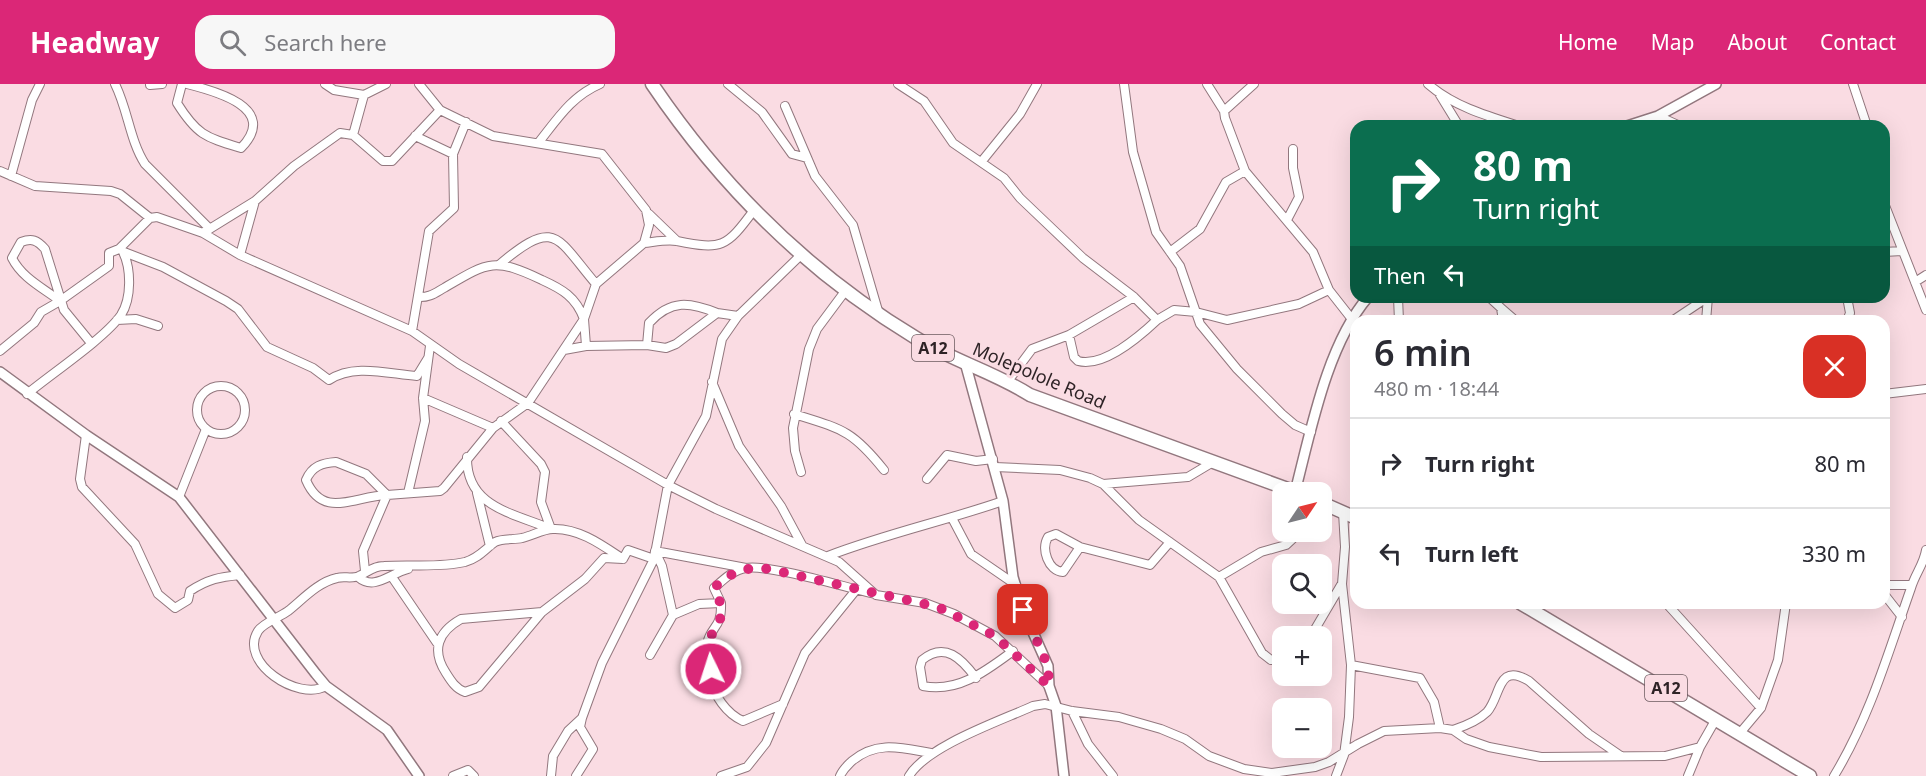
<!DOCTYPE html>
<html lang="en">
<head>
<meta charset="utf-8">
<style>
  body { margin:0; font-family:"Noto Sans",sans-serif; background:#f7f7f7; color:#2b2b33; height:100vh; display:flex; flex-direction:column; font-size:22px; white-space:nowrap }
  * { box-sizing:border-box; margin:0 }
  p { font-size:20px; color:#7c7c81 }
  .icon { flex:none; width:33px; height:33px; fill:none; stroke:currentColor; stroke-width:2; stroke-linecap:round; stroke-linejoin:round }
  .map { position:relative; flex:1; overflow:hidden }
  .panel { position:absolute; left:1350px; top:231px; width:540px; height:294px; display:flex; flex-direction:column; background:#fff; border-radius:18px; box-shadow:0 6px 24px #0002 }
  .panel>* { flex:none }
  .guide { position:absolute; left:1350px; top:36px; width:540px; height:183px; border-radius:18px; box-shadow:0 6px 24px #0002; background:#0b6e4f; color:#fff; overflow:hidden }
  .needle { width:39px; rotate:55deg }
  .fabs { position:absolute; left:1272px; top:398px; display:grid; gap:12px }
  .fabs a { display:grid; place-items:center; width:60px; height:60px; border-radius:12px; background:#fff; box-shadow:0 6px 24px #0002; font-size:30px }
  .pin { position:absolute; display:grid; place-items:center; width:51px; height:51px; color:#fff; margin:-26px; border-radius:12px; box-shadow:0 3px 9px #0006 }
  .me { position:absolute; width:66px; margin:-33px; rotate:356deg; stroke-linejoin:round; filter:drop-shadow(0 0 4px #0008) }
  .turn { display:flex; align-items:center; gap:21px; height:126px; padding:0 24px; font-size:27px }
  .turn .icon { width:78px; height:78px; stroke-width:2.5 }
  .turn b { display:block; font-size:42px; line-height:51px }
  .then { display:flex; align-items:center; height:57px; padding:0 24px; background:#0003; gap:12px; font-size:22px }
  .round { display:grid; place-items:center; flex:none; width:63px; height:63px; border-radius:18px; background:#f7f7f7 }
  .overview { display:flex; align-items:center; justify-content:space-between; height:102px; padding:0 24px }
  h1 { font-size:36px; font-weight:600; line-height:45px }
  ul { padding:0; list-style:none }
  li { display:flex; align-items:center; gap:18px; height:90px; padding:0 24px; border-top:2px solid #e1e1e2 }
  li div { flex:1 }
  li b { display:block; font-size:22px }
  li em { font-style:normal }
  header { display:flex; align-items:center; gap:36px; box-sizing:border-box; height:84px; padding:0 30px; background:#db2777; color:#fff }
  header strong { font-size:28px }
  nav { display:flex; gap:33px; margin-inline-start:auto; font-size:21px }
  .search { width:420px; height:54px; background:#f7f7f7; display:flex; align-items:center; gap:15px; box-sizing:border-box; padding:0 21px; border-radius:18px; color:#7c7c81; font-size:22px }
  .map>svg:first-child { display:block }
  .lines { fill:none; stroke-linecap:round; stroke-linejoin:round }
  .minor-casing { stroke:#92777e; stroke-width:10 }
  .tertiary-casing { stroke:#92777e; stroke-width:12 }
  .primary-casing { stroke:#92777e; stroke-width:15 }
  .minor { stroke:#fff; stroke-width:8 }
  .tertiary { stroke:#fff; stroke-width:9 }
  .primary { stroke:#fff; stroke-width:12 }
  .route { stroke:#db2777; stroke-width:10; stroke-dasharray:0 18 }
  .labels { text-anchor:middle; stroke-width:6; stroke-linejoin:round; paint-order:stroke }
  .shield { fill:#fadce3; stroke:#6b5a5f; stroke-width:1.5 }
  .shield-label { font-size:16px; font-weight:bold; fill:#2e2326 }
  .street-label { font-size:18px; fill:#2e2326; stroke:#fadce3 }
</style>
</head>
<body>
<header>
<strong>Headway</strong>
<div class="search"><svg class="icon" aria-label="search" viewBox="0 0 24 24"><circle cx="10" cy="10" r="6"/><path d="M15 15l6 6"/></svg>Search here</div>
<nav><a>Home</a><a>Map</a><a>About</a><a>Contact</a></nav>
</header>
<div class="map">
<svg width="1926" height="692" viewBox="0 0 1926 692">
  <rect width="100%" height="100%" fill="#fadce3"/>
  <g class="lines">
    <g class="minor-casing">
      <path id="minor" d="M115,0c13,26 15,57 30,80l65,65
        M182,0l-5,19c20,32 28,34 64,45 39,-40 -26,-57 -54,-64
        M325,0l9,6 30,5
        M419,0l21,26 53,26 109,18 44,56 3,15 -5,18 -48,41 -12,35 2,27
        M728,0l34,28 30,42 15,4
        M898,0l26,17 29,42 51,35 16,20 63,60 51,39 23,23 17,-10 22,2 31,8 72,-16 30,-14 22,28
        M1124,0l9,68 23,80 24,34 20,58 37,45 45,45 13,11 16,7
        M1207,0l17,27 1,7 20,53 68,81 16,38
        M1428,0c25,22 59,32 91,42
        M1853,0l14,42
        M150,1l12,-1
        M1440,11l19,31
        M785,22l30,70 38,49 26,89
        M1224,27l30,-27
        M1658,32l22,10
        M353,51l30,26h9l48,-51
        M415,52l38,18 13,-32
        M539,58c19,-24 33,-46 61,-58
        M982,77l38,-47 17,-30
        M0,87l35,15 76,5 9,3 30,24 7,-1 46,16 37,22 172,76 47,33 209,121 48,24 123,53 37,33 49,8 29,11 41,22 54,50
        M11,92l21,-76 8,-16
        M1884,119l42,107
        M649,130l28,27
        M1287,136l12,-23 -6,-29v-19
        M203,149l52,-32 39,-35 46,-33 13,2 11,-40 22,-11
        M644,159c10,-1 23,-4 33,-2 45,9 49,7 77,-31
        M124,168l39,15 63,34 12,8 29,38 46,21 16,12c25,-17 60,-6 88,-4l11,-18
        M1170,168l30,-23 26,-47 19,-11
        M1884,168l18,-1
        M240,171l15,-54
        M500,180c56,-47 56,-27 96,20
        M1915,198l11,-7
        M1398,213l1,24
        M1489,213l12,11 2,13
        M1847,213l3,16 -3,8
        M60,217c-17,-13 -38,-23 -48,-43l9,-16c11,-4 16,-2 24,7l19,61 27,33
        M1501,224l15,13
        M117,236l19,-1 22,7
        M1672,237l36,-24
        M1706,237l2,-24
        M412,247l17,-100 25,-23 -1,-54
        M1069,251l5,22 4,4c25,7 62,-25 79,-41
        M647,261l2,-22c22,-24 41,-21 68,-10
        M564,266l22,-4 61,-1 19,3 10,-4 41,-31 21,3
        M0,267l34,-28 7,-11 19,-11 49,-35v-13l10,-4 31,-31
        M1008,297l24,-32 37,-14 65,-38
        M712,298l27,64 42,60 21,39
        M197 326a24 24 0 1 1 48 0a24 24 0 1 1-48 0Z
        M27,310c24,-20 78,-56 94,-79 11,-17 10,-47 2,-63
        M1884,310l42,-5
        M423,314l70,30
        M794,330c48,15 58,16 90,56
        M501,337l40,43 4,8 -4,30 10,27
        M86,351l-6,44 2,8 53,57 23,50 17,14 13,-8 2,-9c18,-12 30,-14 50,-16
        M467,373c-1,50 46,56 84,72
        M336,378l30,12 21,21c-33,1 -64,25 -81,-15 6,-14 16,-17 30,-18z
        M995,383l65,3 30,8 13,6 36,36 80,57
        M801,388l-6,-21 -2,-23 16,-79 8,-20 29,-39
        M927,395l20,-24 29,6 17,-2
        M1103,400l85,-7 25,-15
        M408,409l17,-72 -2,-23 7,-52
        M477,409l13,53
        M179,413l27,-68
        M952,434l19,36 45,31
        M1080,463l-17,25c-15,-1 -22,-23 -15,-35l8,-3 24,13 70,18 20,-23
        M655,467l91,17
        M828,472c57,-22 117,-35 175,-55
        M365,487l-2,-20 24,-56 53,-4 4,-3 49,-60 35,-25 56,-84c-8,-22 -22,-30 -42,-39 -48,-23 -54,-18 -98,8 -9,5 -15,10 -26,9
        M358,493c16,14 31,-3 50,-8
        M392,493l45,66
        M1884,501h27
        M1884,510l18,23
        M721,519c1,26 -10,22 -14,41 -3,12 5,22 1,34 8,18 17,35 35,43l40,-17
        M1666,519l95,105
        M542,528l-81,7c-23,13 -30,31 -15,54 5,8 10,16 19,19l14,-5 63,-75 43,-33 19,-21 19,1
        M673,531l26,-11 22,-1 -7,-15c9,-8 19,-18 32,-20 24,-4 101,20 129,26
        M1311,552l30,-51
        M1282,576h-11l-9,-7 -43,-76 42,-25 25,-7 15,-14
        M1351,581l69,13 14,24 6,26
        M976,594c-14,-19 -31,-37 -54,-18l-2,7 3,19c35,7 63,-15 90,-35
        M326,602c-28,16 -88,-24 -68,-55 5,-8 22,-14 30,-20 14,-11 30,-29 49,-33 6,-2 16,1 22,-2 9,-4 14,-10 25,-10 27,-2 55,2 81,-4 14,-4 20,-13 30,-20 8,-4 19,-2 27,-4 10,-2 21,-9 31,-9 26,-1 49,16 70,30l5,-9 26,9 1,-8 7,15 11,49 -23,40
        M1072,627l16,33 25,32
        M1453,646c12,-4 25,-9 34,-18 14,-15 10,-51 42,-31l60,53 32,22
        M1740,649l21,-25 17,-48 8,-57
        M453,692l15,-6 6,6
        M551,692l2,-20 15,-25 14,-13 20,-55 52,-104 14,-74 38,-69 16,-77 16,-23 64,-62
        M576,692l17,-27 -13,-22 2,-9
        M721,692l26,-9 19,-24 39,-90 51,-63
        M840,692c3,-7 7,-10 12,-15 25,-21 50,-13 79,-8
        M909,692c18,-30 91,-55 124,-70l12,-2 27,7 47,6 42,12 24,10 24,17 35,13 28,4 43,-6 14,-5 29,-18 26,-13 56,-3 13,2 13,9 23,8 52,10 124,-1 35,-9 16,-28
        M1336,692l8,-21 5,-38 2,-52 -9,-81 3,-37 -2,-35
        M1688,692l12,-29
        M1834,692c36,-59 54,-123 77,-188 4,-14 13,-24 15,-38"/>
    </g>
    <g class="tertiary-casing">
      <path id="tertiary" d="M1627,42l31,-10 58,-32
        M966,282l37,135 10,76 10,33 25,56 1,20 7,20 8,70
        M0,288l86,63 93,62 137,177 10,12 61,44 32,46
        M1295,408c16,-62 32,-147 73,-195"/>
    </g>
    <g class="primary-casing">
      <path id="primary" d="M652,0c69,102 158,190 264,254 37,23 78,34 114,57l266,97
        M1322,419l34,15
        M1520,519l290,173"/>
    </g>
    <use href="#minor" class="minor"/>
    <use href="#tertiary" class="tertiary"/>
    <use href="#primary" class="primary"/>
  </g>
  <g class="lines">
    <path class="route" d="M711,585l-4,-26c13,-24 21,-27 7,-55 17,-16 31,-22 54,-19l170,38 57,29 54,50 -1,-20 -25,-56"/>
  </g>
  <g class="labels">
    <g class="shield">
      <rect x="912" y="251" width="42" height="26" rx="4.5"/>
      <rect x="1645" y="591" width="42" height="26" rx="4.5"/>
    </g>
    <g class="shield-label">
      <text x="933" y="270">A12</text>
      <text x="1666" y="610">A12</text>
    </g>
    <g class="street-label">
      <text transform="translate(1039 292) rotate(23)" y="6">Molepolole Road</text>
    </g>
  </g>
</svg>
<div class="fabs">
<a><svg class="needle" viewBox="-14 -14 28 28"><path d="M0-13l5 13h-10z" fill="#e53935"/><path d="M0 13l5-13h-10z" fill="#7c7c81"/></svg></a>
<a><svg class="icon" aria-label="search" viewBox="0 0 24 24"><circle cx="10" cy="10" r="6"/><path d="M15 15l6 6"/></svg></a>
<a>+</a>
<a>−</a>
</div>
<div class="pin" style="left:1023px;top:526px;background:#d93025"><svg class="icon" aria-label="arrive" viewBox="0 0 24 24"><path d="M6 21V4h12l-3 4 3 4H6"/></svg></div>
<svg class="me" style="left:711px;top:585px" viewBox="-20 -20 40 40"><circle r="17" fill="#db2777" stroke="#fff" stroke-width="3"/><path d="M0-11L8 9 0 5-8 9z" fill="#fff"/></svg>
<div class="guide">
<div class="turn"><svg class="icon" aria-label="right" viewBox="0 0 24 24"><path d="M7 20v-9h11M14 6l5 5-5 5"/></svg><div><b>80 m</b>Turn right</div></div>
<div class="then">Then<svg class="icon" aria-label="left" viewBox="0 0 24 24"><path d="M17 20v-9H6M10 6l-5 5 5 5"/></svg></div>
</div>
<section class="panel">
<div class="overview"><div><h1>6 min</h1><p>480 m · 18:44</p></div><a class="round" style="background:#d93025;color:#fff"><svg class="icon" aria-label="close" viewBox="0 0 24 24"><path d="M6 6l12 12M18 6L6 18"/></svg></a></div>
<ul>
<li><svg class="icon" aria-label="right" viewBox="0 0 24 24"><path d="M7 20v-9h11M14 6l5 5-5 5"/></svg><div><b>Turn right</b></div><em>80 m</em></li>
<li><svg class="icon" aria-label="left" viewBox="0 0 24 24"><path d="M17 20v-9H6M10 6l-5 5 5 5"/></svg><div><b>Turn left</b></div><em>330 m</em></li>
</ul>
</section>
</div>
</body>
</html>
